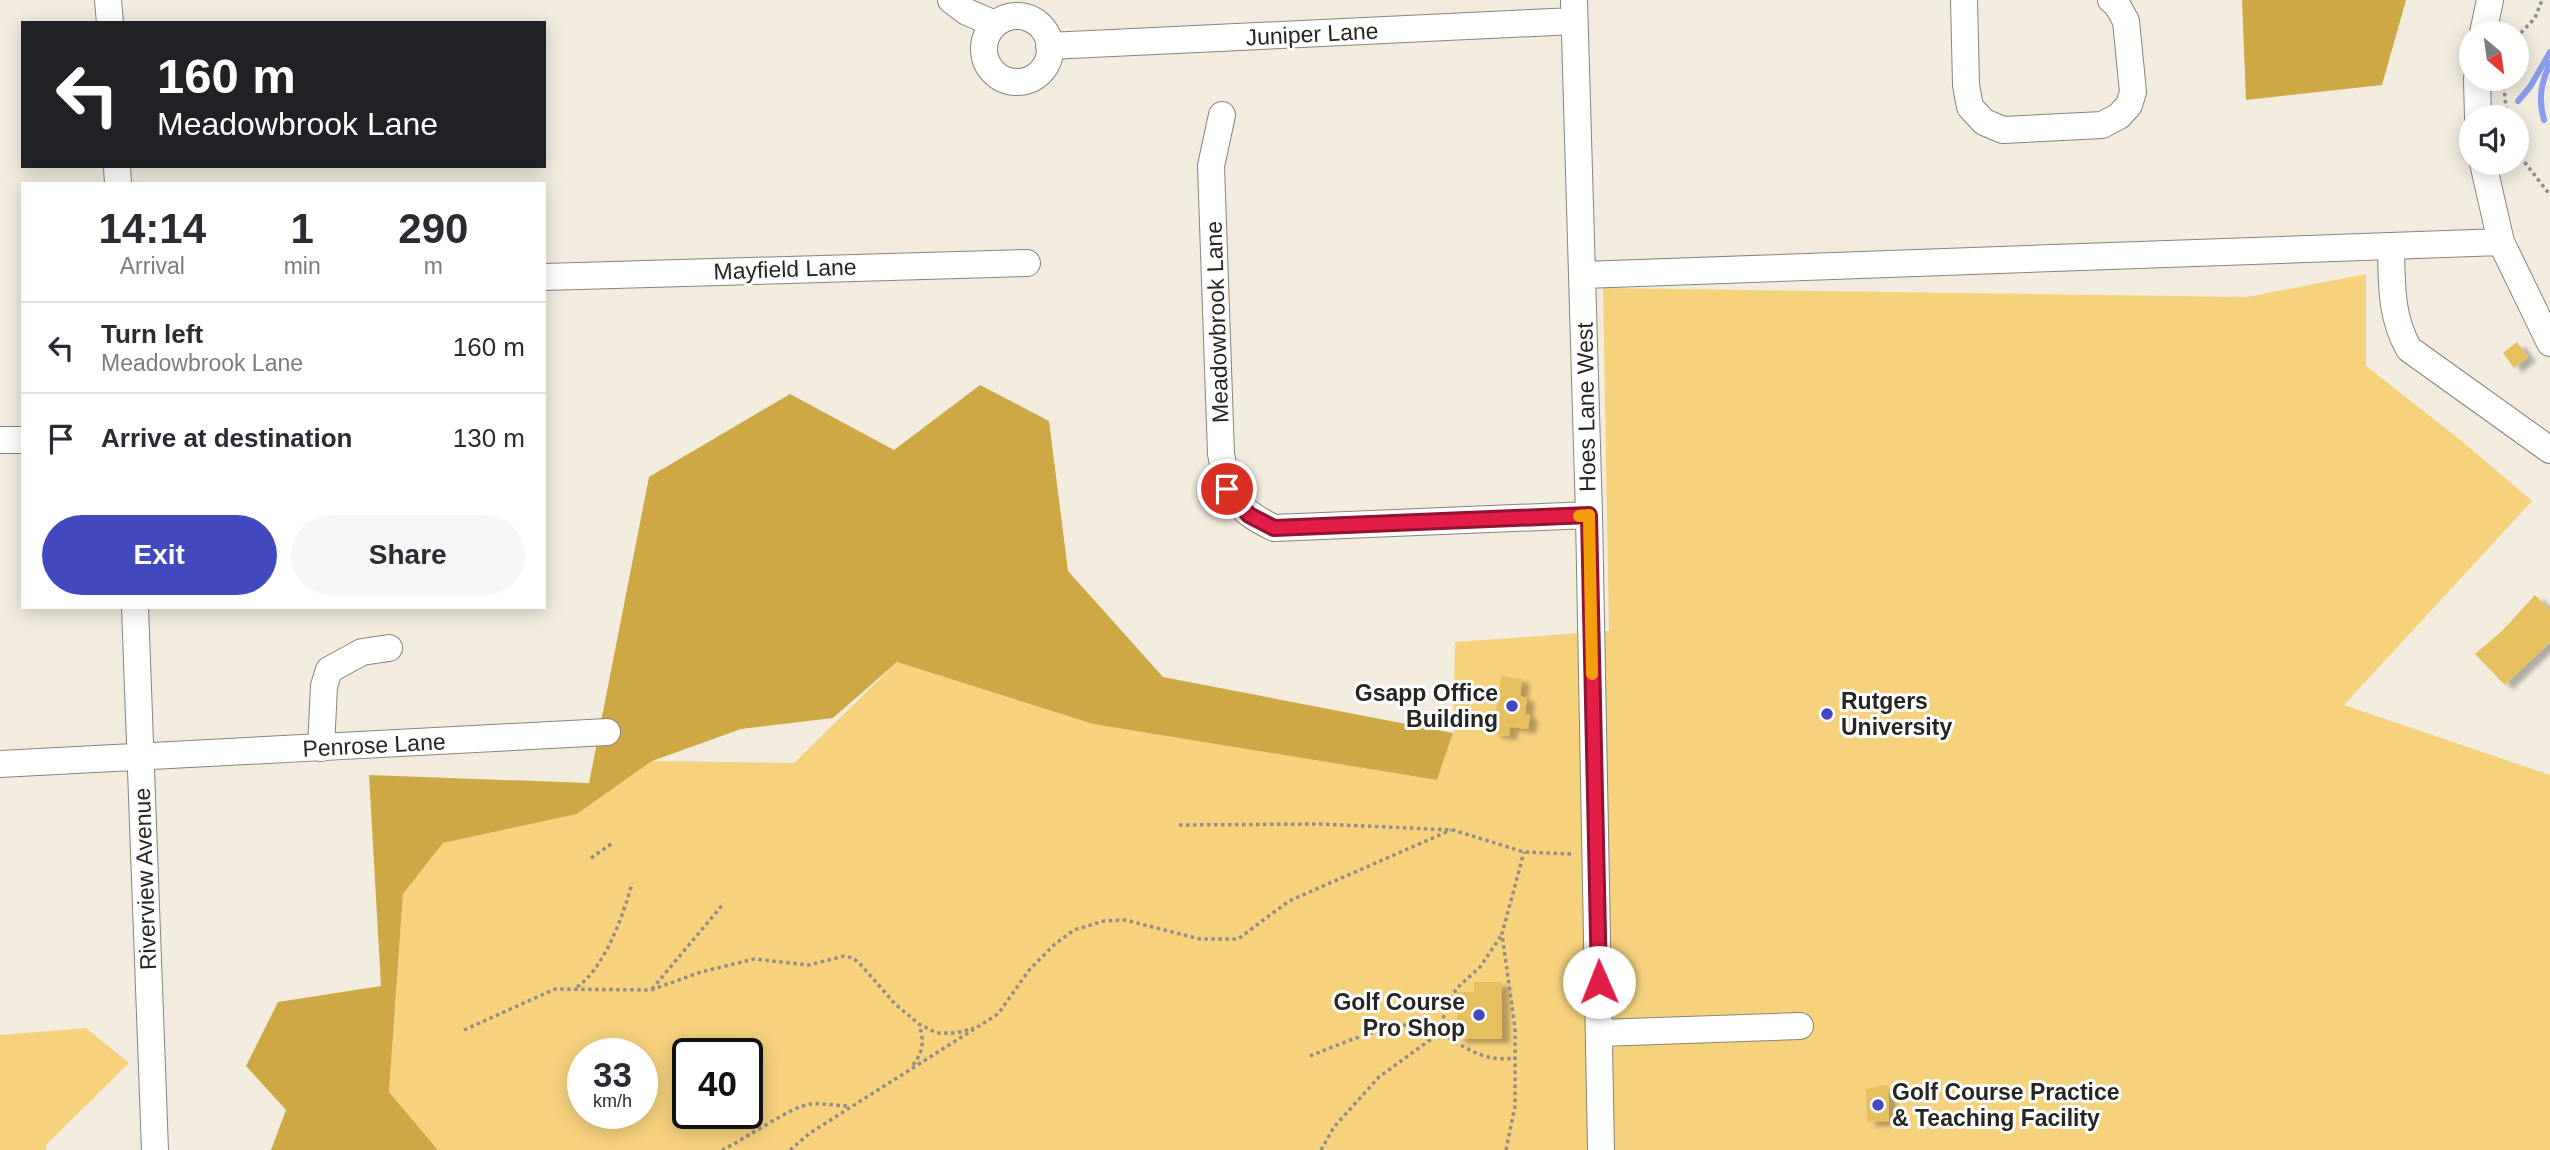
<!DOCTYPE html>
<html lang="en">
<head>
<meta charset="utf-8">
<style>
  body { margin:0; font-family:Helvetica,sans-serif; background:#f7f7f7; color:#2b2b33; height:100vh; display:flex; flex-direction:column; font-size:26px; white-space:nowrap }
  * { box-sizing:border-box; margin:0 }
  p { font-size:23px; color:#7c7c81 }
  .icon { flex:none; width:38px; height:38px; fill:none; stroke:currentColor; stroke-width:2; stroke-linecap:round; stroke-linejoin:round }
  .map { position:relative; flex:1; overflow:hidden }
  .sheet { position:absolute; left:21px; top:182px; width:525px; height:427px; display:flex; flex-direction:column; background:#fff; border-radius:0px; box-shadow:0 4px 18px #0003 }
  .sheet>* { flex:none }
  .top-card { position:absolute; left:21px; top:21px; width:525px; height:147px; border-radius:0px; box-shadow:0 4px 18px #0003; background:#202124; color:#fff; overflow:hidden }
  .needle { width:46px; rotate:151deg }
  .tools { position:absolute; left:2459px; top:21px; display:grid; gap:14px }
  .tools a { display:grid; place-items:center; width:70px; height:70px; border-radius:50%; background:#fff; box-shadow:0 4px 18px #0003; font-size:35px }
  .speed { position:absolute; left:567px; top:1038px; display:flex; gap:14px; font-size:35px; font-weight:700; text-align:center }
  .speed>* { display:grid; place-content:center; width:91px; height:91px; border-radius:50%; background:#fff; box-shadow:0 4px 18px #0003; line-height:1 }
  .speed small { font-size:18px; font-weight:400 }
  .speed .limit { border:4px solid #111; border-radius:10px; background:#fff; color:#111 }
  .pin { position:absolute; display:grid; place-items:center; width:60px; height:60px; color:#fff; margin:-30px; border:4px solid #fff; border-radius:50%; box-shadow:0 2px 7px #0007 }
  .me { position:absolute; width:77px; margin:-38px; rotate:359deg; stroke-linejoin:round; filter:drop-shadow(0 0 5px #0008) }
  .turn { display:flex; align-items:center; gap:24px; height:147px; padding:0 21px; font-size:32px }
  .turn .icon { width:91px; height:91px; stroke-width:2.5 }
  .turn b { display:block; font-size:49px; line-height:60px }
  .eta { display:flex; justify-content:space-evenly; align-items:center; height:119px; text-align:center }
  .eta b { font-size:42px; font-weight:700; line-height:49px }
  .primary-button { display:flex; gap:14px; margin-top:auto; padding:14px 21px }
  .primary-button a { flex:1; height:80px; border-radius:42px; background:#4249be; color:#fff; font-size:28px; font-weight:700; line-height:80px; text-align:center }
  .primary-button a+a { background:#f7f7f7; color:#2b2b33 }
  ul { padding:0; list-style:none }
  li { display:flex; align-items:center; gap:21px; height:91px; padding:0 21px; border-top:2px solid #e1e1e2 }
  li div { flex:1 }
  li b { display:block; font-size:26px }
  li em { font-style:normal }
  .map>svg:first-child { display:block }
  .green { fill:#f6d27d; fill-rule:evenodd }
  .forest { fill:#cfa846 }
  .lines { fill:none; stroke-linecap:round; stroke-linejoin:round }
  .stream { stroke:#8b9bee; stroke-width:6 }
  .building { fill:#e6bf5e; filter:url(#shadow) }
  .minor-casing { stroke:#888378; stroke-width:28 }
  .path { stroke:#928e85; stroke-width:3.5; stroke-dasharray:3.5 3.5; stroke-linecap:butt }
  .minor { stroke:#fff; stroke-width:26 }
  .route-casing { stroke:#92132f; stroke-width:18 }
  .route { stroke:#e11d48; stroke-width:12 }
  .slow { stroke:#f59e0b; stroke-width:12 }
  .poi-dot { fill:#4249be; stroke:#fff; stroke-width:2.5 }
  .labels { text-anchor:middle; stroke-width:6; stroke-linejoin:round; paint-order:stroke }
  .street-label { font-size:23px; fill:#272520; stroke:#fff }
  .poi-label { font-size:23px; font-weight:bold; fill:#272520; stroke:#fff; text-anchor:end }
</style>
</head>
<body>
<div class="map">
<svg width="2550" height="1150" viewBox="0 0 2550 1150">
  <defs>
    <filter id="shadow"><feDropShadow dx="8" dy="4.5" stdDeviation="2" flood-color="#0004"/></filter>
  </defs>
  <rect width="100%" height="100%" fill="#f2ecdf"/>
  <path class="green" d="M2366,274v92l97,76 69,59 -188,204 206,70v375h-2112l-49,-58 14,-198 40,-51 134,-29 75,-53 142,2 103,-101 196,62 344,56 16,-47 2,-91 154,-11 -6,-343 644,9zM583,1054h59v59h-59zM688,1054h59v59h-59z
    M86,1028l43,35 -83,82v5h-46v-115z"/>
  <path class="forest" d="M2242,0h164l-24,85 -136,15z
    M980,385l69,36 19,150 95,106 290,56 -16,47 -344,-56 -196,-62 -64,56 -92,11 -89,32 -75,53 -134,29 -40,51 -14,198 49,58h-167l15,-40 -40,-44 32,-64 103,-16 -12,-211 220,8 60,-306 141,-83 104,56z"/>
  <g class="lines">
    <path class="stream" d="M2518,101l12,-14 20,-35
      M2544,120c-6,-22 -3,-36 6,-57"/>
  </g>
  <path class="building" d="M2517,342l11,15 -14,11 -11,-15z
    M2535,595l15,15v32l-45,43 -30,-31 28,-24z
    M1501,676l21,3 -2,17 7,2 -2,16 5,1 -2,14 -18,-2 -1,9 -16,-2z
    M1474,982h27l1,57h-45v-47h17z
    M1888,1085l1,36 -22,1 -1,-33z"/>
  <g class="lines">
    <g class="minor-casing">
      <path id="minor" d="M108,0l2,23
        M951,0l16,12 28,12
        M1574,0l15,515 12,635
        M1964,0l2,85 4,22 14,15 19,8 99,-5 17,-9 10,-11 4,-13 -7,-71 -9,-16 -6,-5
        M984 49a33 33 0 1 1 66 0a33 33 0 1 1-66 0Z
        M2483,33l7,-33
        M1049,46l525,-25
        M2477,79l1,38
        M1222,115l-11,51 10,288c8,43 13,54 53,74l315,-13
        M2483,163l18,79 49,101
        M117,166l1,18
        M2391,246c1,37 -1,70 18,103l141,101
        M1583,275l918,-33
        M544,277l483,-14
        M0,440h23
        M135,607l20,543
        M321,748l3,-62 5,-16 33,-18 27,-4
        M0,764l607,-32
        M1600,1033l200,-7"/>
    </g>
    <path class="path" d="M2516,38l19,-20 7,-18
      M2503,79l4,38
      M2516,151l34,44
      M1179,825l140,-1 134,6 71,22 49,2
      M591,858l23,-16
      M577,987c27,-18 47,-73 55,-104
      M652,989l72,-86
      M464,1030l91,-41 96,1 50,-18 53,-13 55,6 35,-9 9,2 8,7 34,39 24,20 18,9h19l18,-5
      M1310,1056c22,-9 87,-36 109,-31 36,9 53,39 96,33
      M913,1065c11,-14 11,-25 6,-41
      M722,1150c22,-10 71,-45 89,-46 13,-1 26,2 39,2
      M790,1150l20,-17 188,-119 32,-45 25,-25 19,-14 30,-9 21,-1 75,19h38l51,-38 162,-71
      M1321,1150l13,-23 45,-50 51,-37 10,-15 16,-36 24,-22 21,-31
      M1506,1150l9,-44v-78l-13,-94 22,-82"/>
    <use href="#minor" class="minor"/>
  </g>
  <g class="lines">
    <g class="route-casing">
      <path id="route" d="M1227,489l22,26 25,13 315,-13 10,467"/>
    </g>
    <use href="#route" class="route"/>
    <path class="slow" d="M1579,516l10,-1 3,159"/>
  </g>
  <g class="poi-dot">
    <circle cx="1512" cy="706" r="7"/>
    <circle cx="1827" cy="714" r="7"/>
    <circle cx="1479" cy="1015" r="7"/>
    <circle cx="1878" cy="1105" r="7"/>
  </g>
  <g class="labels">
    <g class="street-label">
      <text transform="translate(1312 34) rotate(-3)" y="8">Juniper Lane</text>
      <text transform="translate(785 269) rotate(-2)" y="8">Mayfield Lane</text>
      <text transform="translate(1217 322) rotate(-92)" y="8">Meadowbrook Lane</text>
      <text transform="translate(1586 407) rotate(-91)" y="8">Hoes Lane West</text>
      <text transform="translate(374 745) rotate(-3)" y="8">Penrose Lane</text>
      <text transform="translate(145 879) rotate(-92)" y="8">Riverview Avenue</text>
    </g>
    <g class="poi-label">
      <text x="1498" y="701">Gsapp Office<tspan x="1498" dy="26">Building</tspan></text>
      <text x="1841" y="709" text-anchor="start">Rutgers<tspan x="1841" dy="26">University</tspan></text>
      <text x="1465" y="1010">Golf Course<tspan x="1465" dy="26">Pro Shop</tspan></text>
      <text x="1892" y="1100" text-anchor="start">Golf Course Practice<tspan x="1892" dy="26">&amp; Teaching Facility</tspan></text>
    </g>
  </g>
</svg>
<div class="tools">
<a><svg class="needle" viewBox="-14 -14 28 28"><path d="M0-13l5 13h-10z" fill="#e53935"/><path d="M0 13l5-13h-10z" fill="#7c7c81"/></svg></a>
<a><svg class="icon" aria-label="sound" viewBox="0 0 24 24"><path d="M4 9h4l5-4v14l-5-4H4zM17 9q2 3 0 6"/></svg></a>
</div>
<div class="speed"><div>33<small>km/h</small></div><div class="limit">40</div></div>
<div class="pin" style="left:1227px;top:489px;background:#d93025"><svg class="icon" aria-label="arrive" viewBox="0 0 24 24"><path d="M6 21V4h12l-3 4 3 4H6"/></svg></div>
<svg class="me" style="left:1599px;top:982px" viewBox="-20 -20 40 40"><circle r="19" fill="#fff"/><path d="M0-13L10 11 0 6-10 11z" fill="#e11d48"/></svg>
<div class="top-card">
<div class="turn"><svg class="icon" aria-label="left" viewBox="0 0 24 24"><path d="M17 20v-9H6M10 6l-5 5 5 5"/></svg><div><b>160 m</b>Meadowbrook Lane</div></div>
</div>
<section class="sheet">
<div class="eta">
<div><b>14:14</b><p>Arrival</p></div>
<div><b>1</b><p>min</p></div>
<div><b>290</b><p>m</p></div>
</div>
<ul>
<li><svg class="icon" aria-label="left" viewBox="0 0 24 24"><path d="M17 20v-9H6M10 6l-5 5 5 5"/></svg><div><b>Turn left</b><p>Meadowbrook Lane</p></div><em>160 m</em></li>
<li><svg class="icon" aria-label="arrive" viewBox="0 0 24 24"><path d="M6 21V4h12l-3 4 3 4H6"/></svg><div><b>Arrive at destination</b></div><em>130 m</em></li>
</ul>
<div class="primary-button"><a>Exit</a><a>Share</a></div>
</section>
</div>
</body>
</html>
